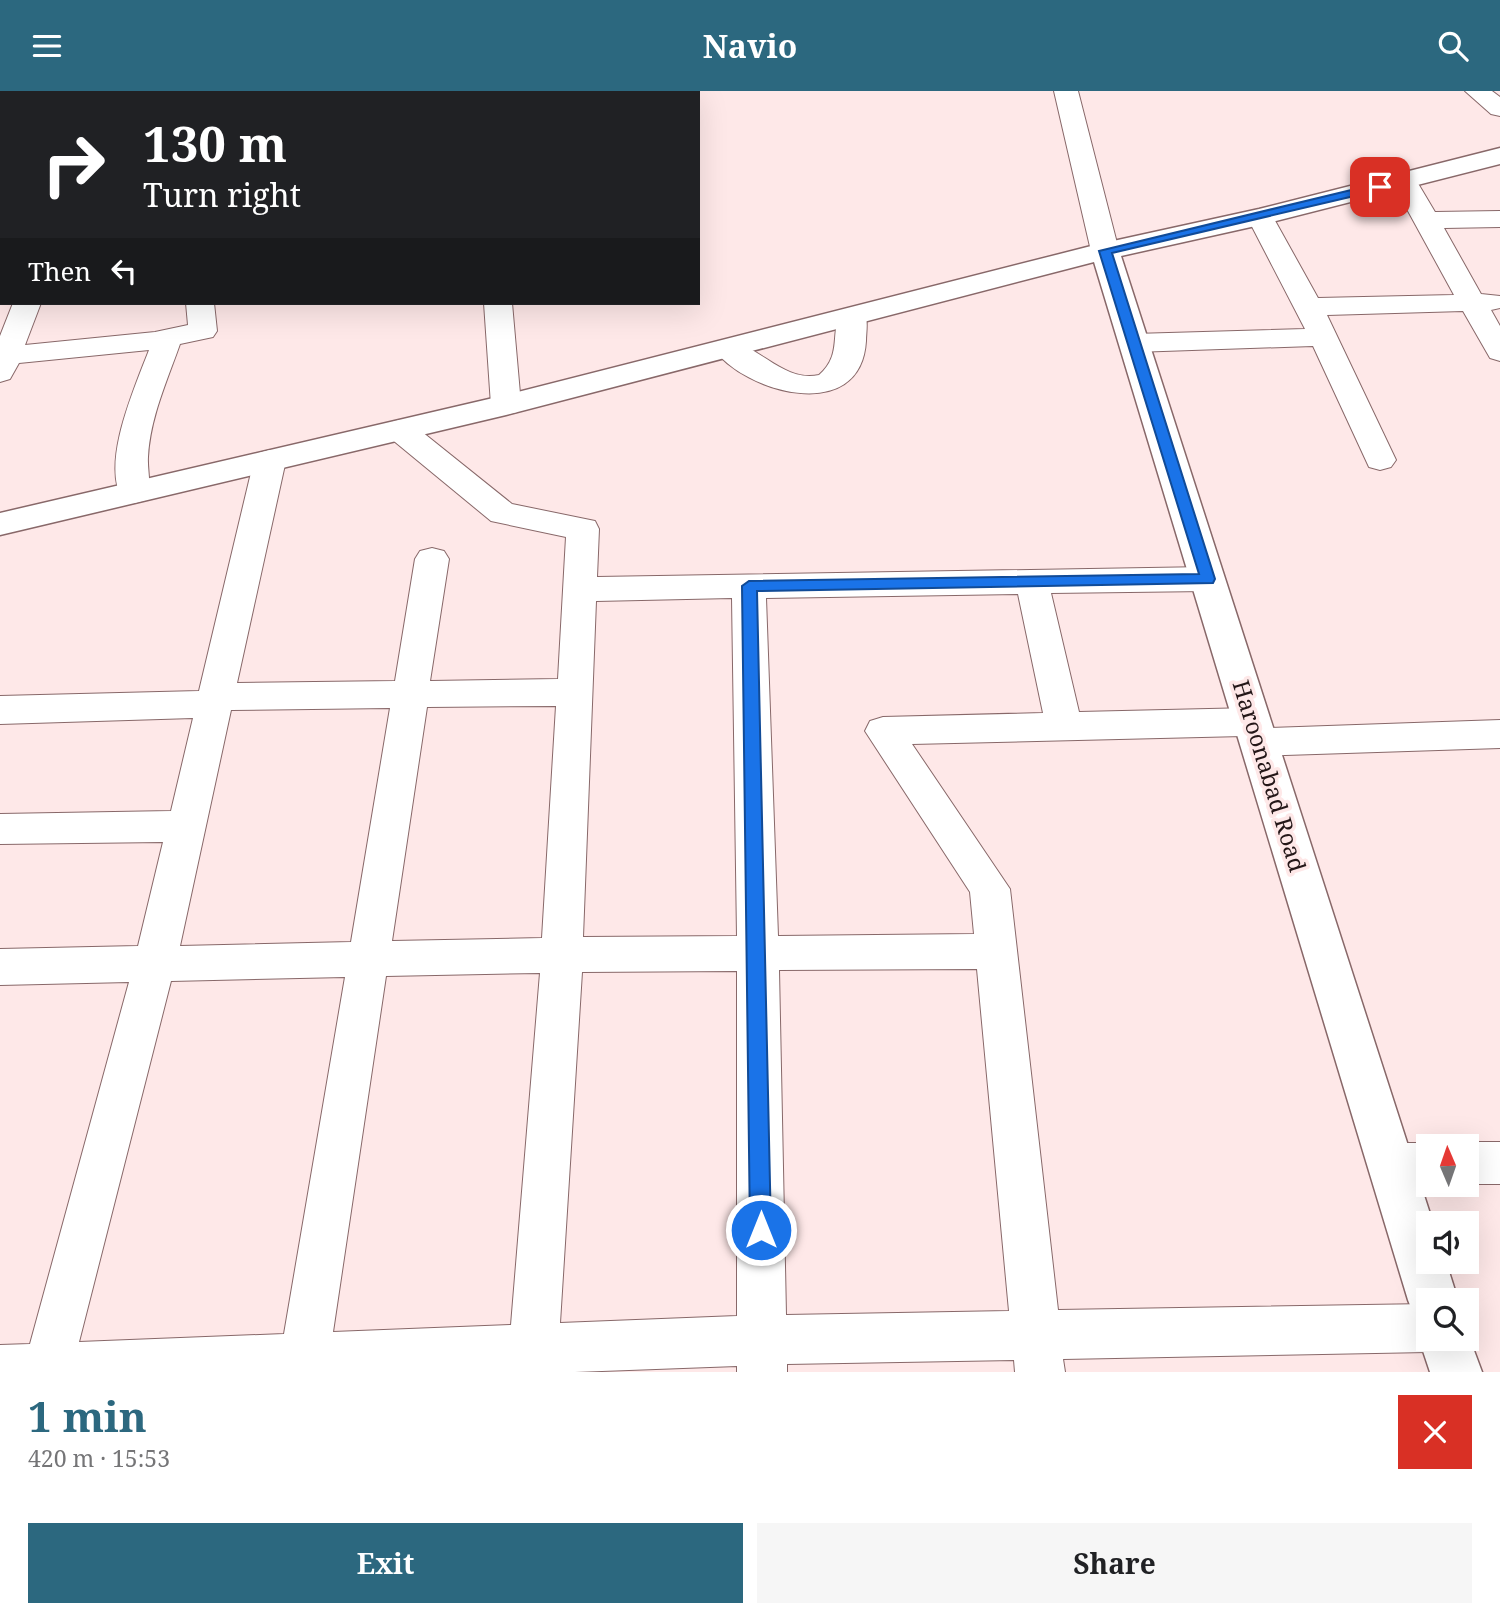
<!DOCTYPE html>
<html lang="en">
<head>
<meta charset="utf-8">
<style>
  body { margin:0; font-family:"Noto Serif",serif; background:#f6f6f6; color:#202124; height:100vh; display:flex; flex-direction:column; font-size:26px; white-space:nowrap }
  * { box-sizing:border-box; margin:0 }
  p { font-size:23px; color:#757577 }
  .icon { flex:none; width:38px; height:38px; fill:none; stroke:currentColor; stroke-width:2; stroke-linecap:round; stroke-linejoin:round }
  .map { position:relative; height:1281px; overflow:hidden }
  .details { display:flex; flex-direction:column; background:#fff; flex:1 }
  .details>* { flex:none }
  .hud { position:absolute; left:0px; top:0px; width:700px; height:214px; box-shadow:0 7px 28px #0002; background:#202124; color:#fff; overflow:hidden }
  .needle { width:46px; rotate:358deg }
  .controls { position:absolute; left:1416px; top:1043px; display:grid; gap:14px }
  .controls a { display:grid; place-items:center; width:63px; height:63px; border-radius:0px; background:#fff; box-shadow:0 7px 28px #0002; font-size:35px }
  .pin { position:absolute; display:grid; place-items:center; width:60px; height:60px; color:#fff; margin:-30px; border-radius:14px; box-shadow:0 4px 10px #0006 }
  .me { position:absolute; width:77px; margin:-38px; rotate:0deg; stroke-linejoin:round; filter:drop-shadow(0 0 5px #0008) }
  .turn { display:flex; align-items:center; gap:24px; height:147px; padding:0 28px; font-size:32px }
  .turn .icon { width:91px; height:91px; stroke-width:2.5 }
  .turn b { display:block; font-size:49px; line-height:60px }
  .then { display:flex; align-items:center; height:66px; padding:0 28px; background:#0003; gap:14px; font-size:26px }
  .round { display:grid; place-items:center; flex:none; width:74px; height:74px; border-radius:0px; background:#f6f6f6 }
  .headline { display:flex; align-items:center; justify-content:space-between; height:119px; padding:0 28px }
  h1 { font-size:42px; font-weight:700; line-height:52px; color:#2c687f }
  .button { display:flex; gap:14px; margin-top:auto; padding:14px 28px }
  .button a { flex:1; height:80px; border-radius:0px; background:#2c687f; color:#fff; font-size:28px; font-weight:700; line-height:80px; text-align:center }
  .button a+a { background:#f6f6f6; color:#202124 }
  header { display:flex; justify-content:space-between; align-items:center; height:91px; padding:0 28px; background:#2c687f; color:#fff; font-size:32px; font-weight:700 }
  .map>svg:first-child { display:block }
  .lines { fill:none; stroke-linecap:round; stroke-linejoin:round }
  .minor-casing { stroke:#886869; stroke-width:2 }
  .major-casing { stroke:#886869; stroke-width:3 }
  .minor { fill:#fff; fill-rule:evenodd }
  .major { fill:#fff; fill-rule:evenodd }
  .route { fill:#1a73e8; stroke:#114b97; stroke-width:2 }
  .labels { text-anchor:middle; stroke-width:7; stroke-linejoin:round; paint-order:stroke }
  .street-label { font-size:23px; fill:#241718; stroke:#fee8e8 }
</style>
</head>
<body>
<header><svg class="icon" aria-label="menu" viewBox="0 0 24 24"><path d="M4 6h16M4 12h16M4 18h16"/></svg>Navio<svg class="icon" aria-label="search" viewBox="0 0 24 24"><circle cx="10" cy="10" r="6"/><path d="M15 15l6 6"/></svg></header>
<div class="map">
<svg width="1500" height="1281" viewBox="0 0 1500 1281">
  <rect width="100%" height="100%" fill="#fee8e8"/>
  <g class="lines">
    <g class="minor-casing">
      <path id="minor" d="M0,0l10,2h-8l-2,13z
        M28,0h35l-36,2z
        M140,0h24l1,2h-24z
        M523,0h24l1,2h-24z
        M625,0h33l-34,2z
        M1054,0h24l41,160 -4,6h-20l-4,-6z
        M1465,0h27l8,6v19l-9,-2z
        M0,62l2,1v15h-2z
        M1404,81l9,3 22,37 65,-1v16l-56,1 37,66 19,2v12l-9,2 9,16v35l-10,-3 -27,-47 -136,4 69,145 -5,7 -11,3 -11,-3 -56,-121 -179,6 -10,-3 -4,-6 4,-6 10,-3 171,-5 -58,-112 4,-6h18l4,6 45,81 136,-3 -63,-115 4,-5z
        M0,174h2v16h-2z
        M13,212h28l-16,42 130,-13 33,-7 -2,-22h28l3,28 -4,6 -33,7c-13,37 -30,74 -32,113 -1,14 5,32 -3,43l-11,3 -11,-3c-23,-36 12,-113 26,-150l-130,13 -9,16 -10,3v-46z
        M484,212h28l9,102 -4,7 -11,2 -11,-2 -4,-7z
        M853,217l10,2c6,9 3,21 3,31 -5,85 -123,51 -153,7l4,-6c34,-9 62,42 102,33 25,-22 9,-44 24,-65z
        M400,329l11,3 101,81 83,17 4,8 -2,48 610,-10 12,4 5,8 -5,8 -12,4 -156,2 28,119 173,-4 13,4 5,10 -3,6 233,-8v28l-242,8 -13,-4 -5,-10 3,-6 -331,8 98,145 48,421 370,-6v35h20l-3,6 -17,7 -365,7 2,13h-50l-1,-12 -227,4v8h-50v-6l-162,6h-575v-27l30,-1 99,-362 -129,3v-36l138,-3 25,-104 -163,2v-30l171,-3 22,-93 -193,6v-28l199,-5 55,-231 5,-7 11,-3 11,3 5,7 -49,223 158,-2 20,-122 5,-8 12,-3 12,3 5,8 -19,122 128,-2 8,-142 -75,-16 -102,-84 -4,-7 4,-7zM1018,503l25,119 -160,4 -13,4 -5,10 105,161 4,42 -196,2 -12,-338zM732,507l5,338 -154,1 13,-336zM556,615l-14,232 -150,3 35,-234zM390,617l-39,234 -171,4 51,-236zM977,878l32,342 -223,4 -7,-345zM737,880v345l-177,7 22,-351zM540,882l-29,352 -178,7 53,-356zM345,886l-61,357 -205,8 92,-361z
        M1466,1051h34v42h-34v-38h-12z
        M1391,1052h37l9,3h-9l1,39h-38l-16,-6 -7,-15 7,-15z"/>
    </g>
    <g class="major-casing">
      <path id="major" d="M1500,57v16l-240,61 -139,31 312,967h-5v39h18l12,38h-30v39h38v-10l16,43h-52l-11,-33 7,-17 -11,-4 -7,-18 -314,-1038 -588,153 -506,120v-22l506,-118 589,-150 164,-36z"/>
    </g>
    <use href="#minor" class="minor"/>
    <use href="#major" class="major"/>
  </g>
  <path class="route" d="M1380,92l6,4 -2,2 -272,64 103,326 -2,4 -456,8 14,639 -3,7 -7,3 -8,-3 -3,-7 -8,-644 7,-5 450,-7 -100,-323z"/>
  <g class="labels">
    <g class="street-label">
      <text transform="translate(1269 685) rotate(73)" y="8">Haroonabad Road</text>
    </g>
  </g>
</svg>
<div class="controls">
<a><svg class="needle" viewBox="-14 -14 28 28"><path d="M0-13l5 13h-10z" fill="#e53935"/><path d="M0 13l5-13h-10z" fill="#757577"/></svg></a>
<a><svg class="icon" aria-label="sound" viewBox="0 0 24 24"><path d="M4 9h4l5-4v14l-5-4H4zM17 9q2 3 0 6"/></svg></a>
<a><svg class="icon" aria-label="search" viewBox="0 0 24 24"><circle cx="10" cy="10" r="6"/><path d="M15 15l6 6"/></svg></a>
</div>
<div class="pin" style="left:1380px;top:96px;background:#d93025"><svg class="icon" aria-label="arrive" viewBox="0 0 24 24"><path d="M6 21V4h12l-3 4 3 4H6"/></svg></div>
<svg class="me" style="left:761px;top:1139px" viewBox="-20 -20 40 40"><circle r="17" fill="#1a73e8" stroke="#fff" stroke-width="3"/><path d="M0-11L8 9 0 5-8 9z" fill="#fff"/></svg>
<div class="hud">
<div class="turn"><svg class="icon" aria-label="right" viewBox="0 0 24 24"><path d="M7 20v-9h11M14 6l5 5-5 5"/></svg><div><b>130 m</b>Turn right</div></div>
<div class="then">Then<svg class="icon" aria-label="left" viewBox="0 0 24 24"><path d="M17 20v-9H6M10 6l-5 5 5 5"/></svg></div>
</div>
</div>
<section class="details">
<div class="headline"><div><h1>1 min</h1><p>420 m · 15:53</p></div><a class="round" style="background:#d93025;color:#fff"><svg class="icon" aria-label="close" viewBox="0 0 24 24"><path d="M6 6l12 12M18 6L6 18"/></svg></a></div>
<div class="button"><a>Exit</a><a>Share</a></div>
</section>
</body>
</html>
